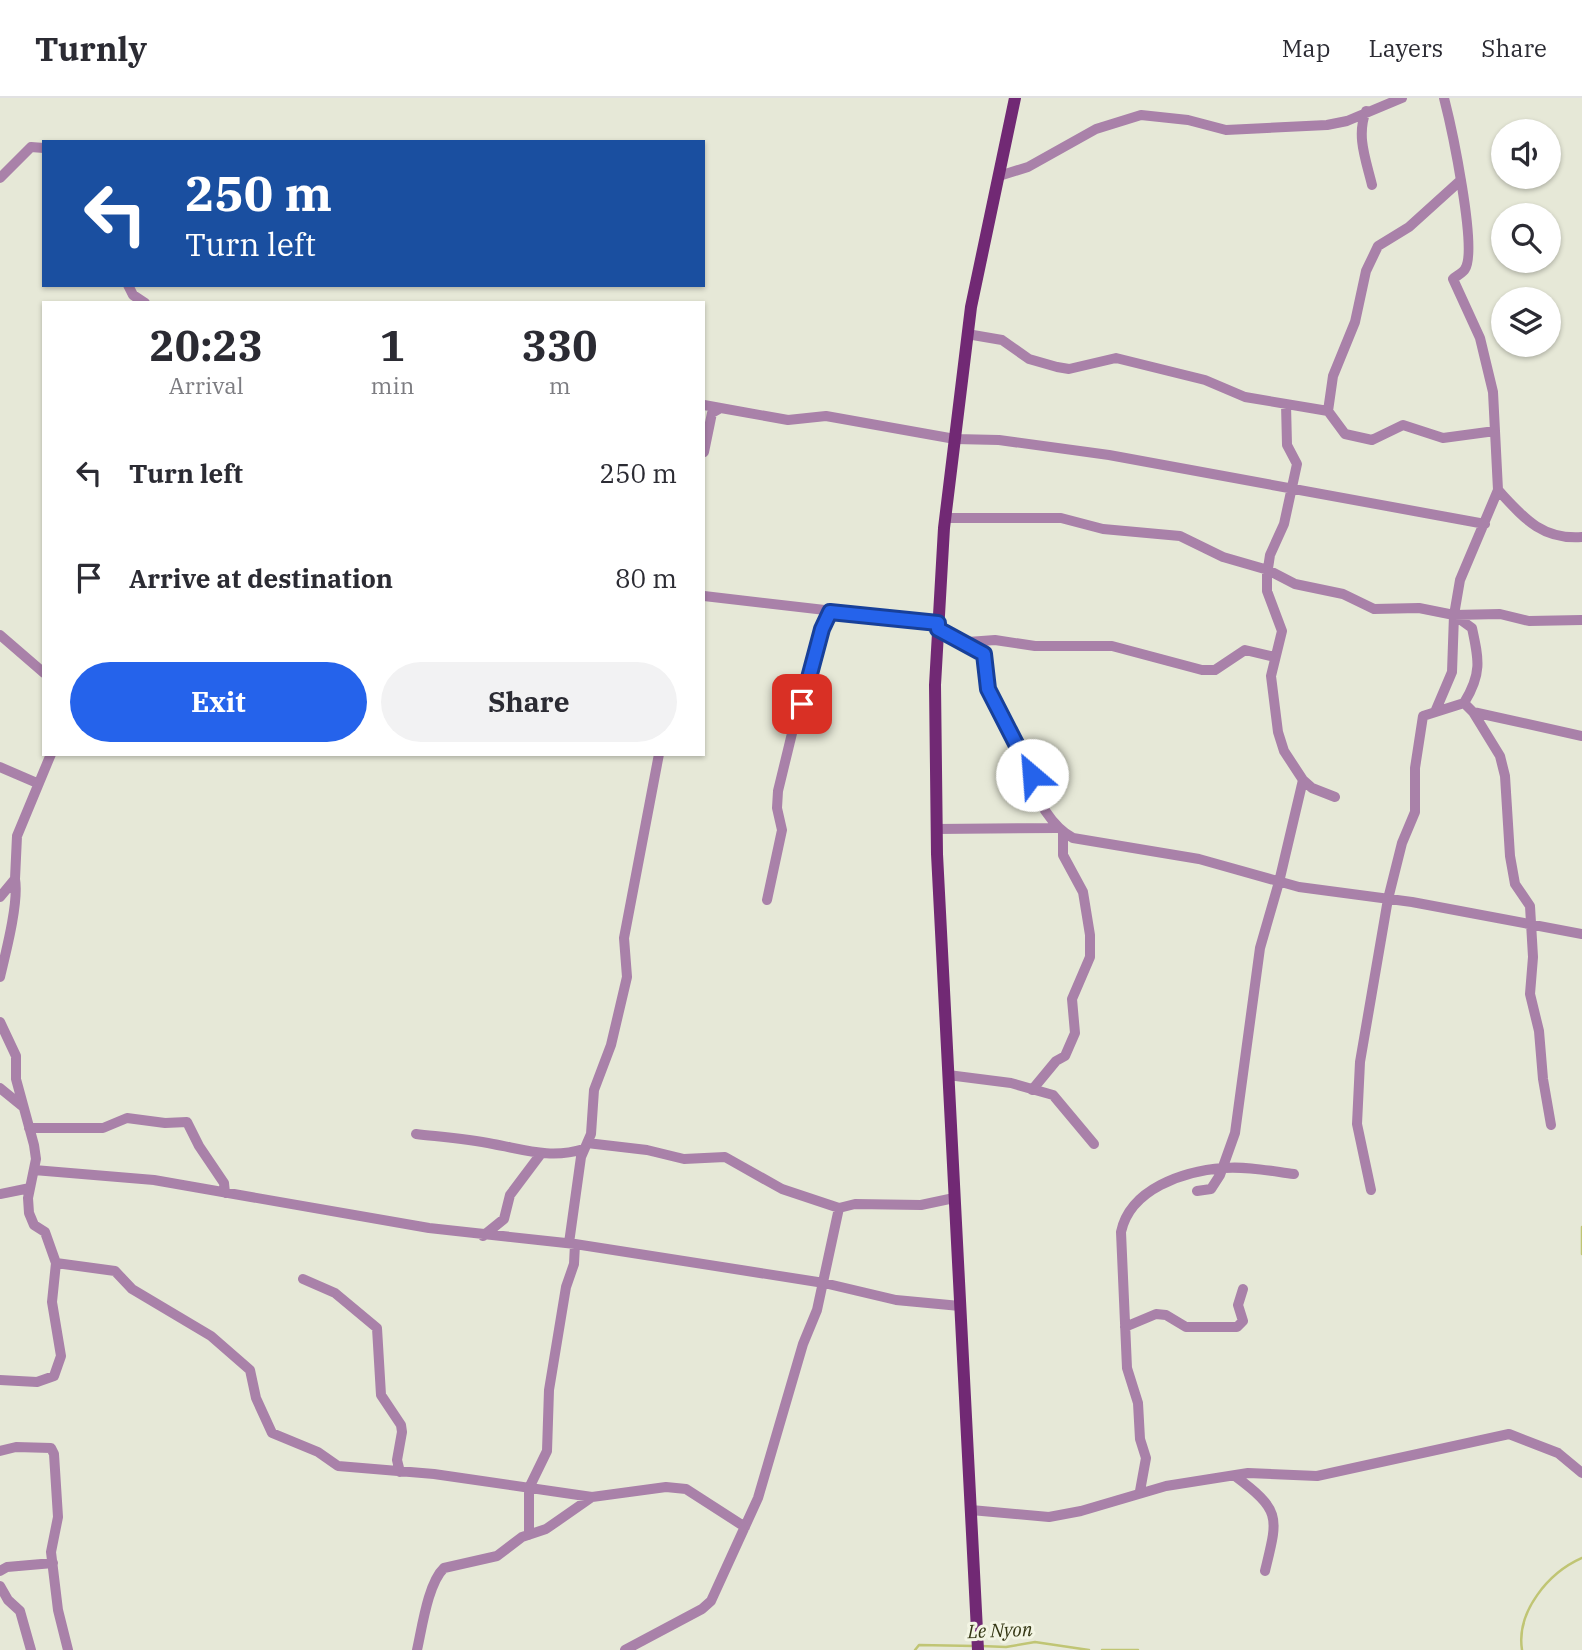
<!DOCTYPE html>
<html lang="en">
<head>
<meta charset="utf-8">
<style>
  body { margin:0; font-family:"IBM Plex Serif",serif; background:#f2f2f3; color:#2b2b33; height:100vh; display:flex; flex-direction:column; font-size:26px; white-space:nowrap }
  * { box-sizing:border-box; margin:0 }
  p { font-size:23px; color:#7c7c81 }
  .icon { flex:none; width:38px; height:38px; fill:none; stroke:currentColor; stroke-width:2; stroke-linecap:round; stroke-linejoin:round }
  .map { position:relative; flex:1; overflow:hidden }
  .details { position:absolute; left:42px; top:203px; width:663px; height:455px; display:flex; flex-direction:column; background:#fff; border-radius:0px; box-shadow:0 2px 5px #0004 }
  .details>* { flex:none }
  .top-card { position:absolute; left:42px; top:42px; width:663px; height:147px; border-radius:0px; box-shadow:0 2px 5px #0004; background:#1a4fa0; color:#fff; overflow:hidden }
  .fabs { position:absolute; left:1491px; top:21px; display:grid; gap:14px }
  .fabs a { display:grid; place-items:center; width:70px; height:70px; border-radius:50%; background:#fff; box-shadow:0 2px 5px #0004; font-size:35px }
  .pin { position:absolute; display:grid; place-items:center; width:60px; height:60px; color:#fff; margin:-30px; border-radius:14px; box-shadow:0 4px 10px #0006 }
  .me { position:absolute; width:77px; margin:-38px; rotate:333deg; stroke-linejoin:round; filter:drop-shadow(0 0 5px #0008) }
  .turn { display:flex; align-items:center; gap:24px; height:147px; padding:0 28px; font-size:32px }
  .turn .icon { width:91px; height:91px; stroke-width:2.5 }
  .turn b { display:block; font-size:49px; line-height:60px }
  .eta { display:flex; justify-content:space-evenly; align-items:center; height:119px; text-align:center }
  .eta b { font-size:42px; font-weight:800; line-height:49px }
  .action { display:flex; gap:14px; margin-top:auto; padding:14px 28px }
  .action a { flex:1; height:80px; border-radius:42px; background:#2563eb; color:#fff; font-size:28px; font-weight:800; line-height:80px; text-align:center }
  .action a+a { background:#f2f2f3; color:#2b2b33 }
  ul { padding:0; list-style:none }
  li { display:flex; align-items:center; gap:21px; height:105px; padding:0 28px }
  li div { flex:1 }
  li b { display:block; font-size:26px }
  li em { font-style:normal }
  header { display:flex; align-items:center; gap:42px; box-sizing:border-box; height:98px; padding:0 35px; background:#fff; border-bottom:2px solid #e1e1e2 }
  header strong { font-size:33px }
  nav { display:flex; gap:38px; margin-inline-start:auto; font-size:24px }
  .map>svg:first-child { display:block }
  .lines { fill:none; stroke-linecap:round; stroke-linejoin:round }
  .stream { stroke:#c0c574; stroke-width:2.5 }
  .minor { stroke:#a981a9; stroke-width:10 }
  .major { stroke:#712974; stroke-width:12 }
  .route-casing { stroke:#184099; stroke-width:18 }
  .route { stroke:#2563eb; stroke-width:12 }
  .labels { text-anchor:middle; stroke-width:6; stroke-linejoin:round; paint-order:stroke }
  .water-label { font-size:19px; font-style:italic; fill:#333512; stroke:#f3f5e4 }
</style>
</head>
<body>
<header>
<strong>Turnly</strong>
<nav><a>Map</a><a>Layers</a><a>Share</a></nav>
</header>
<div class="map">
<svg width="1582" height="1552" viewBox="0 0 1582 1552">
  <rect width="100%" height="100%" fill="#e6e8d7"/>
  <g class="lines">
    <path class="stream" d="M1582,1129v27
      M981,1548l25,1 29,-5 54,8
      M915,1552l4,-5 56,1
      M1102,1552h36
      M1522,1552c-6,-38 26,-77 60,-92"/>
    <path class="minor" d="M1366,13c-10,25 0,49 6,74
      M999,78l29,-9 68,-38 45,-14 47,5 38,10 101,-5 20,-4 55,-23
      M0,80l31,-31 13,1
      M128,187l5,10 12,8
      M967,236l35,6 27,19 28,8 12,2 47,-11 89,22 40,17 83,14 17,23 27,6 31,-15 40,13 52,-7
      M1286,306l1,41 10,19 -13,60 -14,31 -3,20v16l15,40 -11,45 7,56 6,19 19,29 9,8 23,9
      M704,307l84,15 38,-4 129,23 44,1 110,15 376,69
      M1328,313l5,-35 22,-54 11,-51 12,-25 31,-19 52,-47
      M704,354l8,-39 7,-4
      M1498,392c25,27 43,50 84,47
      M946,420h115l42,11 77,7 43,21 45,13 27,14 48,10 31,15 45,-1 35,7 46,-1 29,7 53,-1
      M704,498l234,27
      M1454,517l18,13c7,32 10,46 -8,75l9,9 109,24
      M938,531l46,25 4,35 44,86c0,22 22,53 41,63l126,21 100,28 113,15 170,32
      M0,537l44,38
      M968,544l27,-2 40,6h77l90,24h13l30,-20 30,7
      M1435,614l17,-40 2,-57 6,-35 38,-90 -5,-98 -13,-54 -27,-59c3,-3 10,-6 12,-10 13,-19 -14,-144 -21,-171
      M1473,614l27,44 5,20 5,80 5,28 15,22 3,51 -3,37 9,37 4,48 8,46
      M0,669l37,16
      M936,731l120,-1
      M0,799l15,-18 2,-43 34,-82
      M767,802l15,-70 -5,-22 1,-17 17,-70 10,-21 17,-70 8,-18
      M0,879c6,-25 19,-75 15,-98
      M0,924l16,34v23l18,66 2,14 -8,39 1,15 5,12 11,7 11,31 -4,39 9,54 -7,20 -17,6 -37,-2
      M948,977l63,8 42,12 41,49
      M0,990l22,18
      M1032,992l24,-29 9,-5 10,-23 -3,-34 18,-42v-22l-7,-43 -20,-37v-22
      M29,1030h74l24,-10 38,5 22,-1 12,24 25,37 1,10
      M416,1036c26,3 52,5 77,10 33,6 58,15 91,5
      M587,1045l60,7 37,9 41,-2 57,32 57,19 16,-4 66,1 33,-7
      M34,1072l120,10 275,48 146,16 249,39 72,17 64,6
      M1371,1092l-14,-66 3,-62 28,-163 14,-56 13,-31v-44l8,-52 41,-13
      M1197,1093l14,-2 9,-14 15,-42 25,-185 19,-66 24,-102
      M0,1096l30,-6
      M483,1138l21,-17 6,-24 30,-40
      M569,1145l12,-86 10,-23 3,-44 17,-45 16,-68 -3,-39 35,-184
      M56,1165l59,8 17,18 79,47 39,34 6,28 16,35 46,19 20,14 96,8 158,23 74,-10 20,2 59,38
      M303,1181l32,14 42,35 4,67 20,30 1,7 -5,28 3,12
      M1125,1229l31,-13 10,1 20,12h51l6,-6 -5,-16 5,-16
      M0,1353l16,-4 35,1 3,6 4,63 -7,35 7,58 10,40
      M1235,1378c47,35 43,41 30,95
      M1140,1393l6,-33 -6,-19 -2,-36 -11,-35 -6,-136c9,-43 62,-61 103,-64 22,-2 47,3 70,6
      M971,1412l78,7 32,-6 85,-25 82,-13 69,3 192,-42 49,19 24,20
      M529,1437v-47l18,-37 2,-61 17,-103 8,-23 1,-20
      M0,1473l7,-4 46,-4
      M0,1488l8,14 12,11 11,39
      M417,1552c5,-22 11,-67 27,-82l53,-12 25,-19 24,-8 46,-32
      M625,1552l77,-41 9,-8 47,-103 45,-154 14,-34 22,-102"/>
    <path class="major" d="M978,1552l-41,-796 -2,-169 9,-157 27,-221 44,-209"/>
  </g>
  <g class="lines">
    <g class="route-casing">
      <path id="route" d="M802,606l20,-75 8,-17 108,11v6l46,25 4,35 44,86"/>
    </g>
    <use href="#route" class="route"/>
  </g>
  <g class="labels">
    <g class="water-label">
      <text transform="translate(1000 1532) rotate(-2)" y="7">Le Nyon</text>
    </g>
  </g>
</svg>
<div class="fabs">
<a><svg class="icon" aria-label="sound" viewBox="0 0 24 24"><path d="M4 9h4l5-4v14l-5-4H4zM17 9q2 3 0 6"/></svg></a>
<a><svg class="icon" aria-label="search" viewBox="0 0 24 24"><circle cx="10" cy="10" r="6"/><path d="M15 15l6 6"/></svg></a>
<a><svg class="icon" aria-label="layers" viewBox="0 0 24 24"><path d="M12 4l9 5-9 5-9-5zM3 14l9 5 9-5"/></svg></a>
</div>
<div class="pin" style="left:802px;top:606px;background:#d93025"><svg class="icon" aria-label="arrive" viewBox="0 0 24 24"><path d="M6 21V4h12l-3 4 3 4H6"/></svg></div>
<svg class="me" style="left:1032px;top:677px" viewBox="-20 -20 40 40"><circle r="19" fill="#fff"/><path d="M0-13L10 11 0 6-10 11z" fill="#2563eb"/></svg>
<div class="top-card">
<div class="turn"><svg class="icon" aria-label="left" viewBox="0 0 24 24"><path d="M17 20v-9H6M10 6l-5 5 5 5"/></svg><div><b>250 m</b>Turn left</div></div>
</div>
<section class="details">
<div class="eta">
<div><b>20:23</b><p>Arrival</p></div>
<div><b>1</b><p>min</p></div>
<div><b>330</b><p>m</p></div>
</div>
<ul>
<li><svg class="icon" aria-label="left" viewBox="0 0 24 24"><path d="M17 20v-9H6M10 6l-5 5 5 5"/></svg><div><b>Turn left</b></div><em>250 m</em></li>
<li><svg class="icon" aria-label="arrive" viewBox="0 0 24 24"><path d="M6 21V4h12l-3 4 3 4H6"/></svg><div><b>Arrive at destination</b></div><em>80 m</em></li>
</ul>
<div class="action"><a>Exit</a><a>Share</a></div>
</section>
</div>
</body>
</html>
